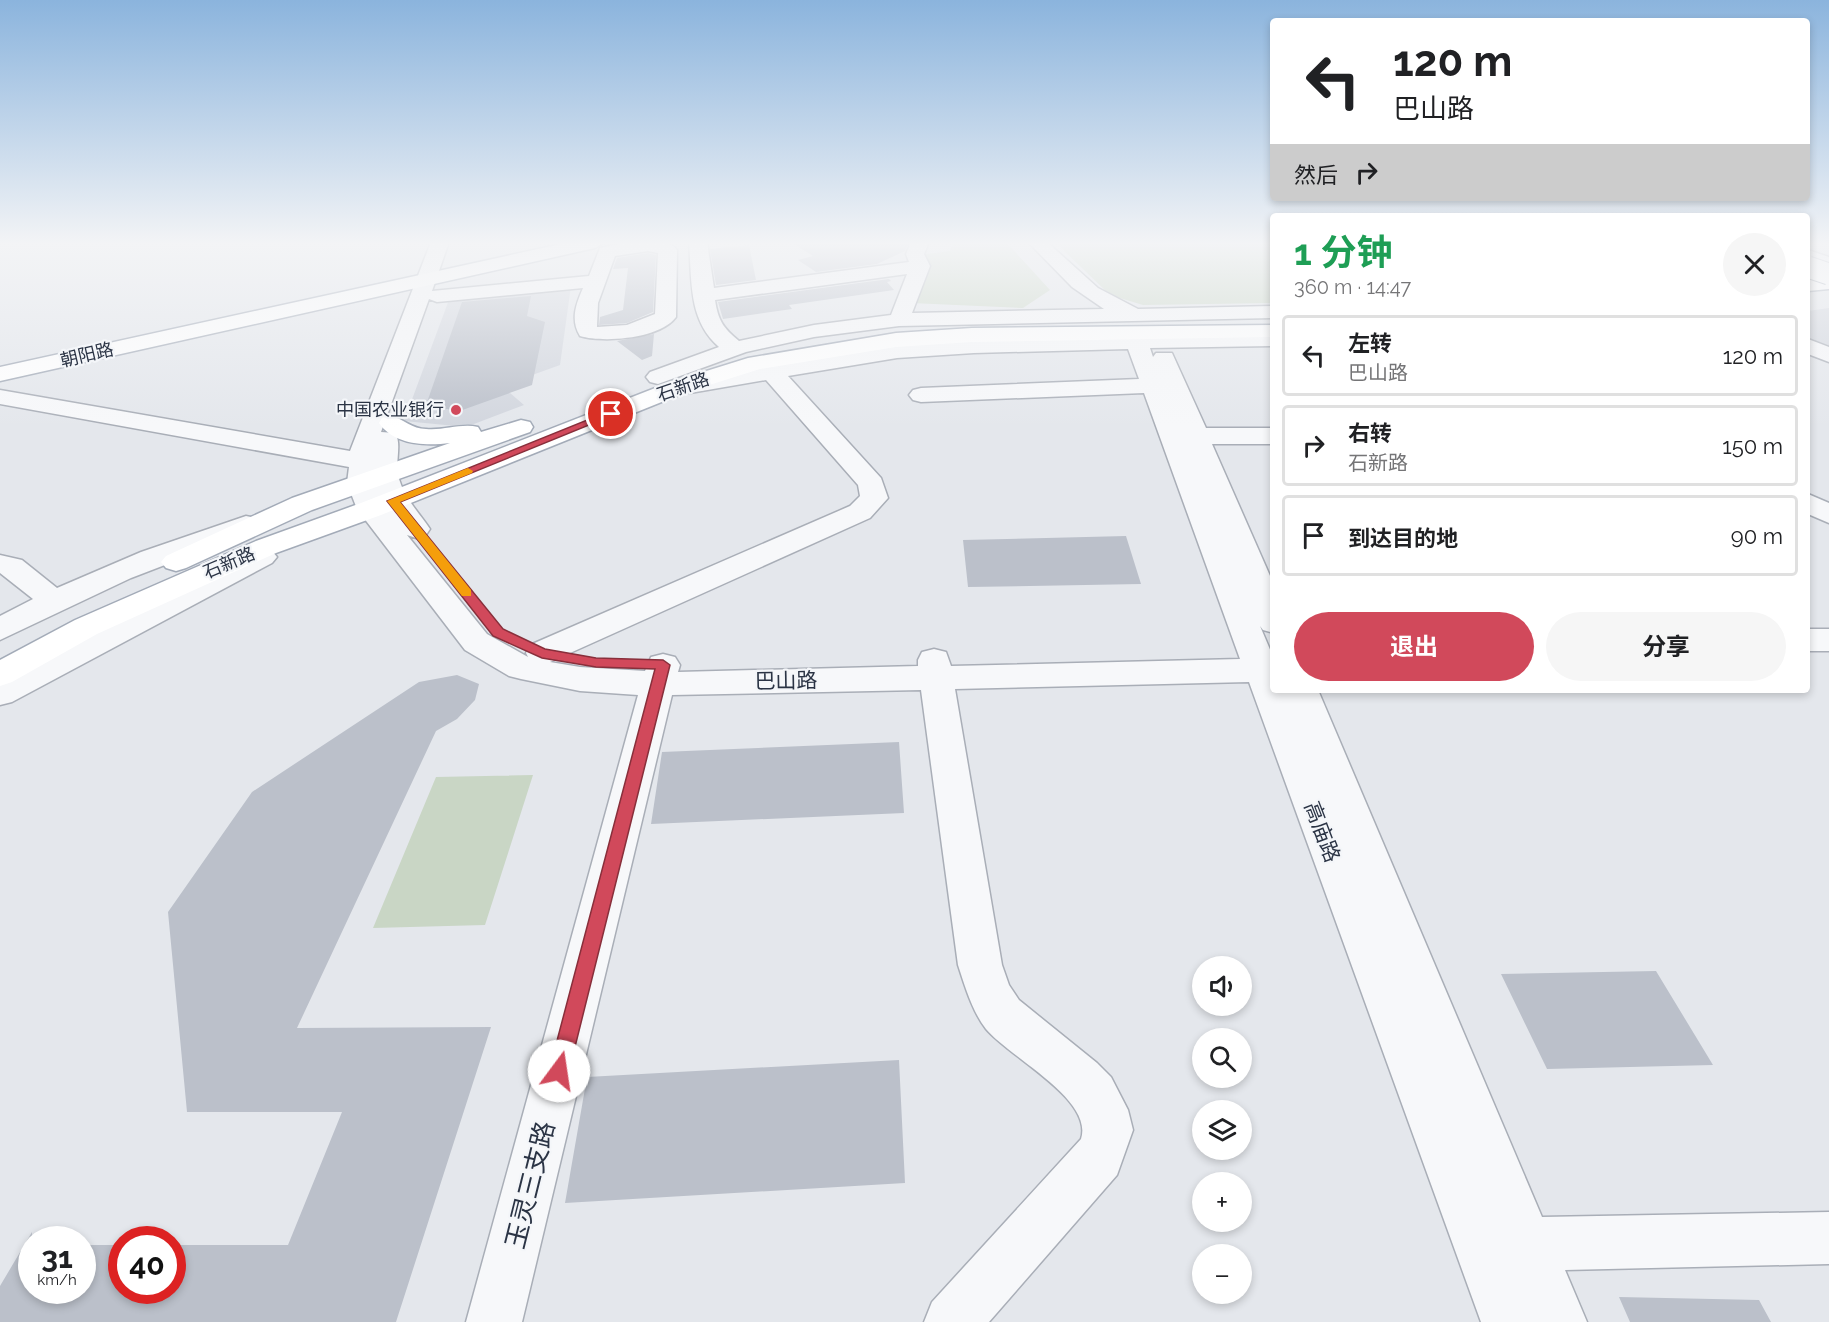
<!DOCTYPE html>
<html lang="zh">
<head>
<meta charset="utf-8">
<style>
  body { margin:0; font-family:Raleway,"Noto Sans SC",sans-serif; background:#f6f6f6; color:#202124; height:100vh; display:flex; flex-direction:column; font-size:22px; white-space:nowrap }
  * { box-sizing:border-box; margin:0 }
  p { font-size:20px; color:#757577 }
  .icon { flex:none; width:33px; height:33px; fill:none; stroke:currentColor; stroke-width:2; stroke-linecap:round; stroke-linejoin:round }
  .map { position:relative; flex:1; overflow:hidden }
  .drawer { position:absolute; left:1270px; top:213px; width:540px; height:480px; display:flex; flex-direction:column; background:#fff; border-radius:6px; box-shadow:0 3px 9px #0003 }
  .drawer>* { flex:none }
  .hud { position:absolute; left:1270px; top:18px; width:540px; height:183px; border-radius:6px; box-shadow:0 3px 9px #0003; background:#fff; color:#202124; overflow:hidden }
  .fabs { position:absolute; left:1192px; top:956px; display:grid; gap:12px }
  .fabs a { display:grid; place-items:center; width:60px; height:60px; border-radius:50%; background:#fff; box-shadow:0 3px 9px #0003; font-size:30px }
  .speed { position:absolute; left:18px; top:1226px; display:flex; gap:12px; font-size:30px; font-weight:700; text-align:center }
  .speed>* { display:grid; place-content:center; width:78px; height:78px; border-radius:50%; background:#fff; box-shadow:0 3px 9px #0003; line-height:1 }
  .speed small { font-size:15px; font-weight:400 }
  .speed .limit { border:9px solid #d22; background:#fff; color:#111 }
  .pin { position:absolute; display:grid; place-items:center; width:51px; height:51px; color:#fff; margin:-26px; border:3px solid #fff; border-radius:50%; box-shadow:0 2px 6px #0007 }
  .me { position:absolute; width:66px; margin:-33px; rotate:14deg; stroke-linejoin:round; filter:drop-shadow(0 0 4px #0008) }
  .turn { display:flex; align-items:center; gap:21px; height:126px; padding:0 24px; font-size:27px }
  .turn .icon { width:78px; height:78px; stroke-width:2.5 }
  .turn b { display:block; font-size:42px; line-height:51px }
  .then { display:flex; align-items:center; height:57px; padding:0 24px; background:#0003; gap:12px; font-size:22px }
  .round { display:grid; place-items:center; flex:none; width:63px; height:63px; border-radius:32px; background:#f6f6f6 }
  .overview { display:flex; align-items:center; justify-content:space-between; height:102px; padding:0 24px }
  h1 { font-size:36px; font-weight:700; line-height:45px; color:#1e9e55 }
  .button { display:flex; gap:12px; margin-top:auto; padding:12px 24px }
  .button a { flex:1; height:69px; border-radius:36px; background:#d1495b; color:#fff; font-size:24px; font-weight:700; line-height:69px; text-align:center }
  .button a+a { background:#f6f6f6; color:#202124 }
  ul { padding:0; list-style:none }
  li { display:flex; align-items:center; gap:18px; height:81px; margin:0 12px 9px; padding:0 12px; border:3px solid #e0e0e0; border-radius:6px }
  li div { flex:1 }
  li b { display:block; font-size:22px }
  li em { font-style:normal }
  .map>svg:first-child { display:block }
  .built { fill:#d2d6de }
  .green { fill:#c9d6c5 }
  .building { fill:#bbc0ca }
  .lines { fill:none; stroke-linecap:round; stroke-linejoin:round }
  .minor-casing { stroke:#a9aeb7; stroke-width:3 }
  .major-casing { stroke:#a3abb8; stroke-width:3 }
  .minor { fill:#f7f8fa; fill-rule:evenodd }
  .major { fill:#fff; fill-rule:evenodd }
  .major-bridge-casing { stroke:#a3abb8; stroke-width:23; stroke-linecap:butt }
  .major-bridge { stroke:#fff; stroke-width:21 }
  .route { fill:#d1495b; stroke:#882f3b; stroke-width:1.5 }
  .slow { fill:#f59e0b }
  .poi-dot { fill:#d1495b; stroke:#f4f6f9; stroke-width:2 }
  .labels { text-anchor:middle; stroke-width:4.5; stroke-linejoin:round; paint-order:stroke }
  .far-street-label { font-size:18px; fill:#2b3445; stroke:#f4f6f9 }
  .far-poi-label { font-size:18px; fill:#2b3445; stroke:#f4f6f9; text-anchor:end }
  .street-label { font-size:21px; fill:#2b3445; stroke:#f4f6f9 }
  .near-street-label { font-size:26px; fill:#2b3445; stroke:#f4f6f9 }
</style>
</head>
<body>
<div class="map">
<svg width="1829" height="1322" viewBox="0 0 1829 1322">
  <rect width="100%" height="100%" fill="#e4e7ec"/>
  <path class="built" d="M571,286l-11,79 -58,21 22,19 -58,22 -62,-6 46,-124z
    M1829,308v42l-21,-8v-31z"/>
  <path class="green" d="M953,242h53l44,48 -27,18 -112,-5 8,-48 31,-4z
    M1055,242h218v61l-130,2 -33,-10z
    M533,775l-48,150 -112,3 63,-151z"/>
  <path class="building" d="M791,242h118l-4,9 -28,13 -61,8 -18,-12 15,-4z
    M749,245l7,35 -40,5 -6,-36z
    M648,253l8,2 -3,57 -26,11 -28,2 1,-8 23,-7 5,-42 -15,1 4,-11z
    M889,279l2,2 -4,1 7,8 -105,15 3,4 -69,10 -5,-17z
    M531,296l-4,20 18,6 -13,63 -78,28 -6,-4 -23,-1 37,-106z
    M654,334l-2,22 -10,4 -25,-19z
    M1126,536l15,48 -173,3 -5,-47z
    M457,675l22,9 -4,16 -18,19 -21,12 -139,297 194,-1 -95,295h-396v-36l32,-54v58h50v-45h40v45h50v-45h116l54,-133h-155l-19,-200 84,-120 167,-110z
    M899,742l5,71 -253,11 11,-72z
    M1656,971l57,94 -166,4 -46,-95z
    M899,1060l6,123 -340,20 22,-126z
    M1619,1297l140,3 12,22h-141z"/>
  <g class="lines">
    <g class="minor-casing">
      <path id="minor" d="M431,242h18l-17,49 157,-15 11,-28c18,-4 66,-14 77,2l-1,67c-16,22 -73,26 -96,19 -10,-16 -4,-32 3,-48l-146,14 -8,-3 -48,133 14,1c7,10 0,29 3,42 5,22 20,36 32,54l-4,6 -10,3 -9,-3 80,99 41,23 -2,-4 4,-8 320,-139 10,-10 -2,-11 -92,-105 -76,13 -8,-2 -4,-5 4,-5 215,-37 77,-5 300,-7v14l-124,2 3,9 3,-4h16l34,75h68v16h-62l62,141v48l-11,-3 -3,-4 14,33v31h44l224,527 287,-5v52l-264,6 22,52h-106l-232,-640 -294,7 47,276 7,20 10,15 78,63 14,14 17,33 5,20 -16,45 -128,147h-65l8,-20 149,-163c13,-40 -72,-82 -95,-110 -14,-18 -21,-43 -28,-64l-37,-275 -249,5 -150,627h-56l172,-627 -58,-4 -59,-12 -12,-3 -44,-26 -108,-141 -10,-26 2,-16 -349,-63v-14l350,61zM648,251l10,2 -3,61 -28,11 -30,2 1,-24 17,-47zM1128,349l11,30 -218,9 -8,2 -4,5 4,5 8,2 223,-9 96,266 -289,7 -5,-14 -12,-3 -12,3 -4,8v6l-240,6 2,-7 -5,-8 -12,-3 -12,3 -6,14 -65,-4 -30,-5 320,-144 18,-20 -7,-20 -93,-102 109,-18 77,-5z
        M689,242h18l7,46 195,-26 -3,-8 5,-12h18l-5,12 6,12 -18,47 192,-4 -32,-22 -44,-45h19l51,46 40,21 136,-3v12l-375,8 -85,11 -68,15 -88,32 -8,-2 -4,-5 4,-5 69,-25c-31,-27 -27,-66 -30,-105zM907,274l-16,41 -77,10 -75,16c-16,-13 -21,-21 -24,-41z
        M1808,250l21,7v12l-21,-7z
        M1808,339l21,8v15l-21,-8z
        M1808,494l21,9v20l-21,-9z
        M246,516l10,2 4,6 -4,6 -125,48 -131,62v-24l33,-17 -33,-26v-18l22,5 35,28 84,-36z
        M262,548l10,3 5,6 -5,6 -260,139 -12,3v-27l252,-127z
        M1808,629h21v22h-21z"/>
    </g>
    <g class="major-casing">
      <path id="major" d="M570,242h34l-9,6 -595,133v-14z
        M1829,277v12l-21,2v-12z
        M1274,325v12l-302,5 -76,5 -136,22 -76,24 -303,122 -105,38 -179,81 -85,48 -12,4v-26l75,-40 181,-79 105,-38 307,-120 80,-25 148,-25 76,-5z
        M391,416c13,3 21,13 35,13 17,2 35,-6 52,-2l3,5 40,-12 9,2 3,5 -3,5 -218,78 -126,58 -10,3 -10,-3 -5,-6 5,-6 126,-58 158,-55c-25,3 -56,2 -71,-20l3,-5z"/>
    </g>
    <use href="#minor" class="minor"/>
    <use href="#major" class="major"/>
    <g class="major-bridge-casing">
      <path id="major-bridge" d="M1808,267l21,7"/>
    </g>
    <use href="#major-bridge" class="major-bridge"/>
  </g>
  <linearGradient id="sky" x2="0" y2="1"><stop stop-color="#8bb4dd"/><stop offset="0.57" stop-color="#f3f4f6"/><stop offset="1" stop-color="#f3f4f6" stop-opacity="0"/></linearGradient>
  <rect width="1829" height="427" fill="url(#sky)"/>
  <path class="route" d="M607,412l9,2 -216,88 103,127 42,20 51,9 67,2 7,5 -101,406 -3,7 -7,3 -7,-3 -3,-7 106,-402 -59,-2 -54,-9 -49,-22 -106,-135z"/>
  <path class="slow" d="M468,468l5,3 -1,2 -72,29 71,88v6h-9l-75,-95z"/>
  <circle class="poi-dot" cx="456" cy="410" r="6"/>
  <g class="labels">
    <g class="far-street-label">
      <text transform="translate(87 355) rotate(-13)" y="6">朝阳路</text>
      <text transform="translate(683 387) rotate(-19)" y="6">石新路</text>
      <text transform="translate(229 563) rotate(-23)" y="6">石新路</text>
    </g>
    <g class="far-poi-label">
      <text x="444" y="416">中国农业银行</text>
    </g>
    <g class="street-label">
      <text transform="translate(786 681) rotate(-1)" y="7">巴山路</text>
      <text transform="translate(1322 832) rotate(69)" y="7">高庙路</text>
    </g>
    <g class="near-street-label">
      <text transform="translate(530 1185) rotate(-76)" y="9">玉灵三支路</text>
    </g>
  </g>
</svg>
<div class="fabs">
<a><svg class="icon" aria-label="sound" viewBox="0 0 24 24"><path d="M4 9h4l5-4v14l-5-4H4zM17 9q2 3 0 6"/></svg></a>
<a><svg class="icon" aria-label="search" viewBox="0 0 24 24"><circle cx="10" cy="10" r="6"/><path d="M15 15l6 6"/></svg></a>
<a><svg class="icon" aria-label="layers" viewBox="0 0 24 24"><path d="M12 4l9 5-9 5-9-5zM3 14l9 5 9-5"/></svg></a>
<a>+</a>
<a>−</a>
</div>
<div class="speed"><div>31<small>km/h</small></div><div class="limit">40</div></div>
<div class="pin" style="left:611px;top:414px;background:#d93025"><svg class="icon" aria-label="arrive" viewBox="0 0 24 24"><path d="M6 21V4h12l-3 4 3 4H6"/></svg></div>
<svg class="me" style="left:559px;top:1071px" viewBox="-20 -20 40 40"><circle r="19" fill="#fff"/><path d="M0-13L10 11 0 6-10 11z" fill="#d1495b"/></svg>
<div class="hud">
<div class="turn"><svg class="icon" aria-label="left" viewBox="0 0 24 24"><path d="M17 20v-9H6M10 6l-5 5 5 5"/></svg><div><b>120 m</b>巴山路</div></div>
<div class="then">然后<svg class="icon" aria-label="right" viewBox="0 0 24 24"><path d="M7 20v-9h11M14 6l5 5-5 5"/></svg></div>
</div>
<section class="drawer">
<div class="overview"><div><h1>1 分钟</h1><p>360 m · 14:47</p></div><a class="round"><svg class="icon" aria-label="close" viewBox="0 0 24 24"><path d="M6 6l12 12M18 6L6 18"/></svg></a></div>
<ul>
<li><svg class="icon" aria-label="left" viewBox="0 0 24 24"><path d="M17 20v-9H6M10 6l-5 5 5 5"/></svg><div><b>左转</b><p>巴山路</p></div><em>120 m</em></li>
<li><svg class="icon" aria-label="right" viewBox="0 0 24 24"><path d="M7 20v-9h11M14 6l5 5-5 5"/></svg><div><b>右转</b><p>石新路</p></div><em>150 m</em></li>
<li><svg class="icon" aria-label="arrive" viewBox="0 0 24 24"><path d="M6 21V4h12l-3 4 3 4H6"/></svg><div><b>到达目的地</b></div><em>90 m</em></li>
</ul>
<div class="button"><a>退出</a><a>分享</a></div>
</section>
</div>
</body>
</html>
